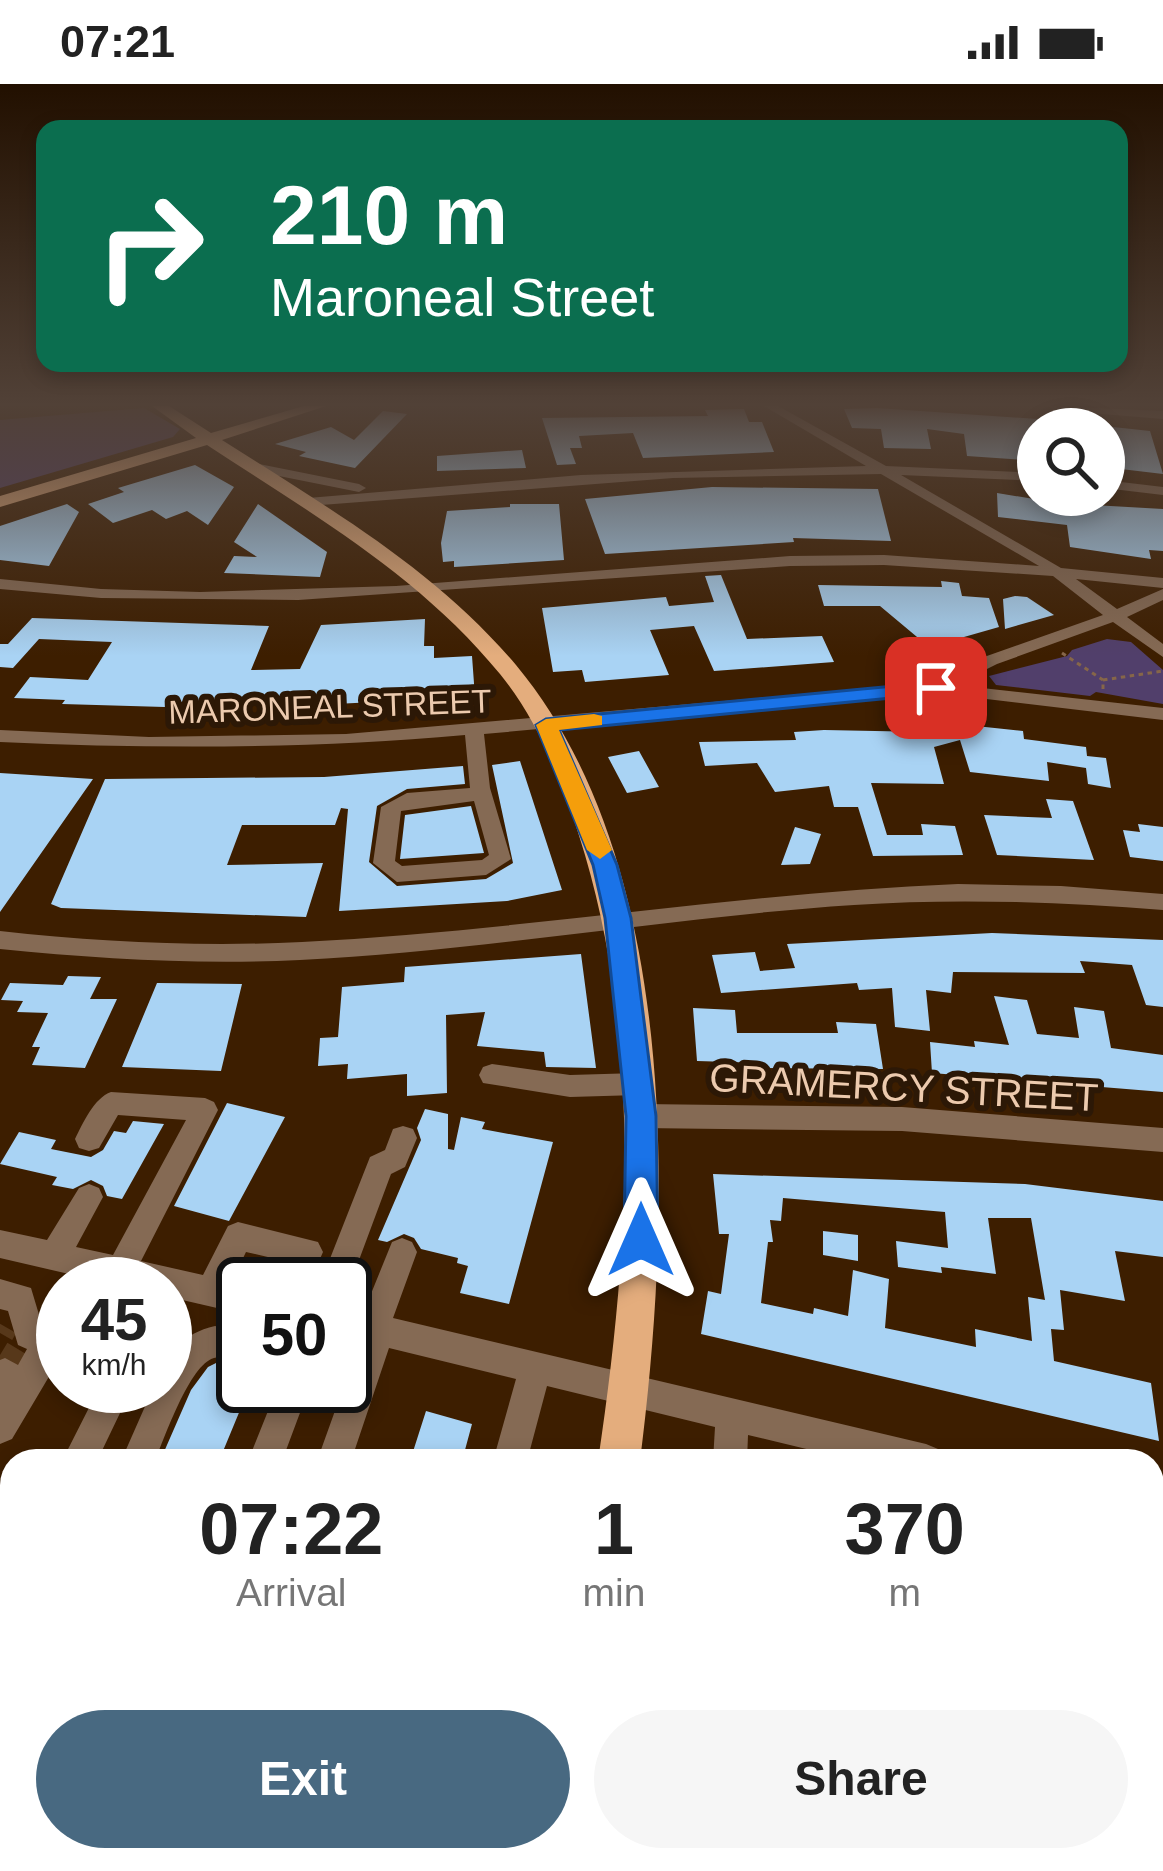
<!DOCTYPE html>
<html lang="en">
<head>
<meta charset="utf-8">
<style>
  body { margin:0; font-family:Helvetica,sans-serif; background:#f6f6f6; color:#222; height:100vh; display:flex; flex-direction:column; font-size:45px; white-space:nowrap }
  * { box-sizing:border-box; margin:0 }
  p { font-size:39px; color:#767676 }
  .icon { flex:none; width:66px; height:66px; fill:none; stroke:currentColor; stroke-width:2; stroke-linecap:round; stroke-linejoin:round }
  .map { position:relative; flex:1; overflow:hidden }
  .drawer { position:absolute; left:0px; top:1365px; width:1164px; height:423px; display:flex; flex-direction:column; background:#fff; border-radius:36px 36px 0 0; box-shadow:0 6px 18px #0003 }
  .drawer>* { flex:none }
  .top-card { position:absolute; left:36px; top:36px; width:1092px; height:252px; border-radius:24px; box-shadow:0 6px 18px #0003; background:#0b6e4f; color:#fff; overflow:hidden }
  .tools { position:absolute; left:1017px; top:324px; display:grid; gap:24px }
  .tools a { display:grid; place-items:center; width:108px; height:108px; border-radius:50%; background:#fff; box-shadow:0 6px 18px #0003; font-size:60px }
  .speed { position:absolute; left:36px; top:1173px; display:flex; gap:24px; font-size:60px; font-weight:700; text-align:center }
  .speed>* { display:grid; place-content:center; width:156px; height:156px; border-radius:50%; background:#fff; box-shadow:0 6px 18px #0003; line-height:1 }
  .speed small { font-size:30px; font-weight:400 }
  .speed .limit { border:6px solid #111; border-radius:18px; background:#fff; color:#111 }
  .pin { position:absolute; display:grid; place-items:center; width:102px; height:102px; color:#fff; margin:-51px; border-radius:24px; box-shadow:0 6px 18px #0006 }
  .me { position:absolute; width:132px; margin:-66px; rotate:0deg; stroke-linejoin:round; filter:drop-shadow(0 0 9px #0008) }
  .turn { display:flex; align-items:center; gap:42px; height:252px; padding:0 36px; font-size:54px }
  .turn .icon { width:156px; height:156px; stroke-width:2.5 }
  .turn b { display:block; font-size:84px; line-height:102px }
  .eta { display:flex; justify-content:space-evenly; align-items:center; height:204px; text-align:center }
  .eta b { font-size:72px; font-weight:700; line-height:84px }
  .button { display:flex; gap:24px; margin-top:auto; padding:24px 36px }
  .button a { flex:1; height:138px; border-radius:72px; background:#486981; color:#fff; font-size:48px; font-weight:700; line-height:138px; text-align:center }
  .button a+a { background:#f6f6f6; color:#222 }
  .status { display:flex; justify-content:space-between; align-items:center; height:84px; padding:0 60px; background:#fff; direction:ltr }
  .status svg { height:33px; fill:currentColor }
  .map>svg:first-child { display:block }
  .green { fill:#513f6b }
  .building { fill:#a9d3f4; fill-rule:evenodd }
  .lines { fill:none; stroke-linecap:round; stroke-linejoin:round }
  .minor-tunnel { stroke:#57381a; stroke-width:28; stroke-dasharray:28 15; stroke-linecap:butt }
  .path { stroke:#866649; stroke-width:3; stroke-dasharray:4.5 4.5; stroke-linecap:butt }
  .minor { fill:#856a54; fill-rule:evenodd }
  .major { fill:#e4ad7d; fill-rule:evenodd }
  .route { fill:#1a73e8; stroke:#114b97; stroke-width:3 }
  .slow { fill:#f59e0b }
  .labels { text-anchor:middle; stroke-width:12; stroke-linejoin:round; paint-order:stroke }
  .far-street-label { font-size:33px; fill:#eccaae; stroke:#2c1806 }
  .street-label { font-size:39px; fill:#eccaae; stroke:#2c1806 }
</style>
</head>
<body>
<div class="status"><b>07:21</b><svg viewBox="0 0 49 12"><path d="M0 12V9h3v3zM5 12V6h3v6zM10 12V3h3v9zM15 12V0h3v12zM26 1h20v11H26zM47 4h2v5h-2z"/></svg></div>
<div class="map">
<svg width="1163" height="1787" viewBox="0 0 1163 1787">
  <rect width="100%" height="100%" fill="#3d1e00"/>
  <path class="green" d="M144,324l36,21 -7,8 -173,51v-68z
    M1107,555l24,3 32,28v34l-67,-12 -6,4 -94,-11 -7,-9 78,-20 5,-6z"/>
  <path class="building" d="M877,324l161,11v42l-71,-5 -3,-22 -37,-5 4,20 -47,-1 -3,-19 -29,-1 -8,-19z
    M744,325l5,13h13l12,30 -131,6 -10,-25 -54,3 3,12h-12l6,16 -19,1 -15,-47 166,-2 -3,-6z
    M383,327l24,3 -52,54 -56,-12 7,-4 -31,-8 56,-17 23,13z
    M1104,342l46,5 13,43 -59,-7z
    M522,366l4,18 -89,3v-15z
    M195,381l39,22 -26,38 -21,-14 -21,8 -14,-9 -39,13 -25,-19 36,-12 -6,-4z
    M712,403l166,2 13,52 -98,-3 1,4 -189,12 -20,-55z
    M997,409l61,10 105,6v42l-14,-1 2,9 -81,-12 -3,-22 -69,-8z
    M67,420l12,8 -30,54 -49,-6v-34z
    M258,420l69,48 -7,25 -96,-4 10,-17 23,1 -23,-15z
    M510,420h49l5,56 -110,7v-6l-11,1 -2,-19 6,-32 63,-4z
    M721,491l26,64 75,-3 12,26 -120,9 -20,-45 -44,4 19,45 -84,7 -3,-12 -29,2 -11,-64 124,-11 3,9 45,-4 -9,-26z
    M941,497l18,2 3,13 27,2 10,29 -70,20 -49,-41h-56l-6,-21 124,2z
    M1015,512l12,1 27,18 -49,14 -2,-30z
    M32,534l237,8 -18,44 49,-1 21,-44 104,-6 -1,27h10v12l38,-2 3,41 -180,9 2,-6 -44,-1 -3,8 -51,1 -137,-4 3,-4 -51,-2 16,-21 58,3 24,-38 -73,-3 -26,29 -13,-1v-23h8z
    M976,642l47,5 1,8 62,8 1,9 19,2 5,30 -23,-4 -2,-16 -39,-6 2,19 -79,-9 -10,-32 -26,7 10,37 -73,-1 16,52h36l-2,-11 34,2 8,29 -90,1 -15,-49h-24l-5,-21 -54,6 -18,-29 -52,3 -6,-24 97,-2 -2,-8 30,-2 153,3z
    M639,667l20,36 -32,6 -19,-36z
    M520,677l42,129 -55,11 -168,10 9,-102 -7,-1 -6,17h-93l-15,40 96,-2 -17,54 -245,-9 -10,-4 54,-125 219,-2 139,-11 2,18 -58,5 -30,17 -8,56 28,24 89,-7 27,-16 -21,-98z
    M0,689l93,6 -93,133z
    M1046,715l27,2 21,59 -97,-5 -13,-40 68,3z
    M471,722l13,47 -84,6 5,-44z
    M1138,740l25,3v34l-33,-4 -7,-27 17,2z
    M795,743l26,7 -11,30 -29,1z
    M992,849l171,7v67l-17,-2 -14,-40 -52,-4 5,12 -132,-1 -2,21 -25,-3 4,41 -35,-4 -3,-39 -33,2 -2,-7 -136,10 -9,-38 43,-3 5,19 35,-3 -8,-24z
    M581,870l15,114 -50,-1 -2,-15 -67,-6 8,-34 -39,3 1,78 -40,3v-22l-60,5 1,-15 -30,2 2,-28 18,-1 4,-50 62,-5 1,-15z
    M68,892l33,1 -11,22h27l-32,69 -53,-3 8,-18h-8l16,-34 -31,-1 6,-11 -22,-1 9,-17 53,2z
    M157,899l85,1 -21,87 -99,-4z
    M994,912l33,4 10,34 42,4 -5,-31 30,4 7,37 52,7v37l-231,-19 -2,-31 45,5 -1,-6 35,4z
    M693,924l42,2 2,23h101l-2,-11 40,2 7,45 -119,-1 -1,-5 -66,-2z
    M227,1019l58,14 -56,104 -55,-15z
    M425,1025l23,5v35l6,1 7,-33 24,5 -3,7 71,13 -44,162 -49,-11 8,-27 -11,-3 1,-5 -37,-9 -7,-11 -10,-4 -17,8 -9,-2 43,-100 -4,-12z
    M133,1037l31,3 -42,75 -15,-3 -4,-10 -12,-6 -18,9 -21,-4 5,-8 -57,-13 19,-32 37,8 -5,9 40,8 12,-7 11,-19 12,2z
    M713,1090l312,10 138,17v56l-48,-6 10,50 -65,-11 4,40 -13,-1 3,32 97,22 8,58 -458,-107 7,-43 13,3 8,-60h-10zM783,1114l162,14 3,36 -52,-7 2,26 44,6 -1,-6 55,7 -8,-56h43l14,82 -17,-3 4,44 -57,-12 1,18 -91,-19 4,-49 -36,-9 -5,46 -34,-8 -1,6 -52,-11 7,-61h5l-3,-22 11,1z
    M823,1147l35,4v26l-35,-6z
    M218,1278l25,6v18h7l-31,75h-59l31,-71 17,-23z
    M426,1327l46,13 -10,37h-52z"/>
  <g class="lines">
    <path class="minor-tunnel" d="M0,1249l4,-7
      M5,1290l24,-40"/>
    <path class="path" d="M1062,569l41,27
      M1103,605v-9l60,-9"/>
    <path class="minor" d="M764,322h14l108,60 152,7v8l-137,-6 160,93 102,10v10l-87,-9 41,30 46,-20v11l-36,17 36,27v13l-50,-35 -116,42 -42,21 208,23v12l-227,-27 -452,41 6,54 21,71 -25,16 -89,7 -24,-19 8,-56 26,-14 63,-5 -5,-53c-156,14 -309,14 -465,7v-12l149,7 197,-3 586,-51 52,-26 119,-42 -50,-39 -169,-11 -94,1 -492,34 -197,-2 -101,-9v-10l101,10 99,3 196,-6 394,-30 94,-1 155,11 -158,-92 -208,4 -365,28 -7,-4 7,-4 273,-23 285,-9zM474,717l15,54 -7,5 -80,6 -7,-5 6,-50z
      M1048,322l115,5v8l-109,-9z
      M254,379l105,21 7,4 -7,4 -110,-22 -2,-3z
      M1104,396l59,7v8l-59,-7z
      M958,800l103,2 102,8v16c-103,-8 -206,-12 -309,-5 -185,12 -369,46 -554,55 -100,5 -200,-1 -300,-11v-18c100,11 201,16 302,11 219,-11 436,-49 656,-58z
      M492,980l78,11 68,-2 9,3 4,8 -4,8 -9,3 -68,2 -87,-14 -4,-8 4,-8z
      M111,1008l94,6 9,4 4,8 -77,151 62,14 25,-49 10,-4 80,20 5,10 -14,32h-30l10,-22 -43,-10 -14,29 11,3v30l-78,-18v-12h-53l-112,-26v-28l47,10 32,-52 10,-4 10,4 4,9 -27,50 37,8 73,-135 -68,-5 -19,33 -10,3 -10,-3 -4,-9c8,-16 19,-41 36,-47z
      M641,1020l261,3 261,21v24l-261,-21 -261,-3 -9,-4 -4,-8 4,-8z
      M403,1042l10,3 4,9 -12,29 -14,7 -45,121 -1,-11h-25l50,-127 15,-7 8,-21z
      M402,1154l10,4 5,10 -24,66 533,126 12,5 5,12h-87l-108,-26 -1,26h-34l2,-34 -168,-41 -20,75h-34l23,-82 -127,-31 -38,113h-34l43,-120 -15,-3v-32l19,5 28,-69z
      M0,1195l31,9 12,40 9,-12 11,-5v42l-51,86 -12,5v-84l5,-2 13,7 9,-16 -9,-4 -10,-34 -8,-2z
      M215,1242l28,6v32c-8,-3 -20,-8 -29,-6 -24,6 -50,81 -59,103h-34l33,-75h11c0,-32 18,-53 50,-60z
      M100,1302h33l-36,75h-35z
      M278,1302h32l-28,75h-34z
      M1152,1416l11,3v36l-11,-3z
      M12,1489v55l-12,5v-55z
      M650,1776h71l4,11h-71z"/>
    <path class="major" d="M152,322h17l42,27 93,-27h22l-104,34c106,68 212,128 294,225 167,201 155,552 124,796h-42c30,-202 45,-408 -13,-606 -19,-64 -43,-129 -85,-181 -81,-99 -188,-160 -293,-229l-207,62v-11l196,-58z
      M0,1636l12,4v50l-12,-4z
      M0,1724l12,2v50h5h-17z
      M303,1776h79l5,11h-80z
      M517,1776h52l-1,11h-54z"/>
  </g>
  <linearGradient id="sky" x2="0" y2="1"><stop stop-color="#221000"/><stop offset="0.56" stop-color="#514137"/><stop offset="1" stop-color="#514137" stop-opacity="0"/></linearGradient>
  <rect width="1163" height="572" fill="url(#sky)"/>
  <path class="route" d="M936,598l10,6 -3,5 -384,37 58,135 14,53 25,198 2,124 -5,11 -12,5 -12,-5 -5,-11 2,-124 -21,-198 -12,-53 -57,-140 10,-6z"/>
  <path class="slow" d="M594,630l8,2v9l-43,5 53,120 -12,9 -13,-9 -51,-125 10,-6z"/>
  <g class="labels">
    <g class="far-street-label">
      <text transform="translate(330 622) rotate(-2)" y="12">MARONEAL STREET</text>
    </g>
    <g class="street-label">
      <text transform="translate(904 1003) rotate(3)" y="14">GRAMERCY STREET</text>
    </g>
  </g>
</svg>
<div class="tools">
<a><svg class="icon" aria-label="search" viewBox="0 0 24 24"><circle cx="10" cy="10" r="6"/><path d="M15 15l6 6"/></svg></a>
</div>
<div class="speed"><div>45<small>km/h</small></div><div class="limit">50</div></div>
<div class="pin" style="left:936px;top:604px;background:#d93025"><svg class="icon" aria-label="arrive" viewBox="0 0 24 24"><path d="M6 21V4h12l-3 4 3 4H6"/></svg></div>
<svg class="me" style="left:641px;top:1156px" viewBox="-20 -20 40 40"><path d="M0-17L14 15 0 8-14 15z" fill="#1a73e8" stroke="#fff" stroke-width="4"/></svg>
<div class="top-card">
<div class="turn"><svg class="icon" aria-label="right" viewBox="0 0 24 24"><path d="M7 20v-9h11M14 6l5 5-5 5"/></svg><div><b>210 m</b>Maroneal Street</div></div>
</div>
<section class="drawer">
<div class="eta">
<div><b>07:22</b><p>Arrival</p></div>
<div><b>1</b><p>min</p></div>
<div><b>370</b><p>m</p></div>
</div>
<div class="button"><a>Exit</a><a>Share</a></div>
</section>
</div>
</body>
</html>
